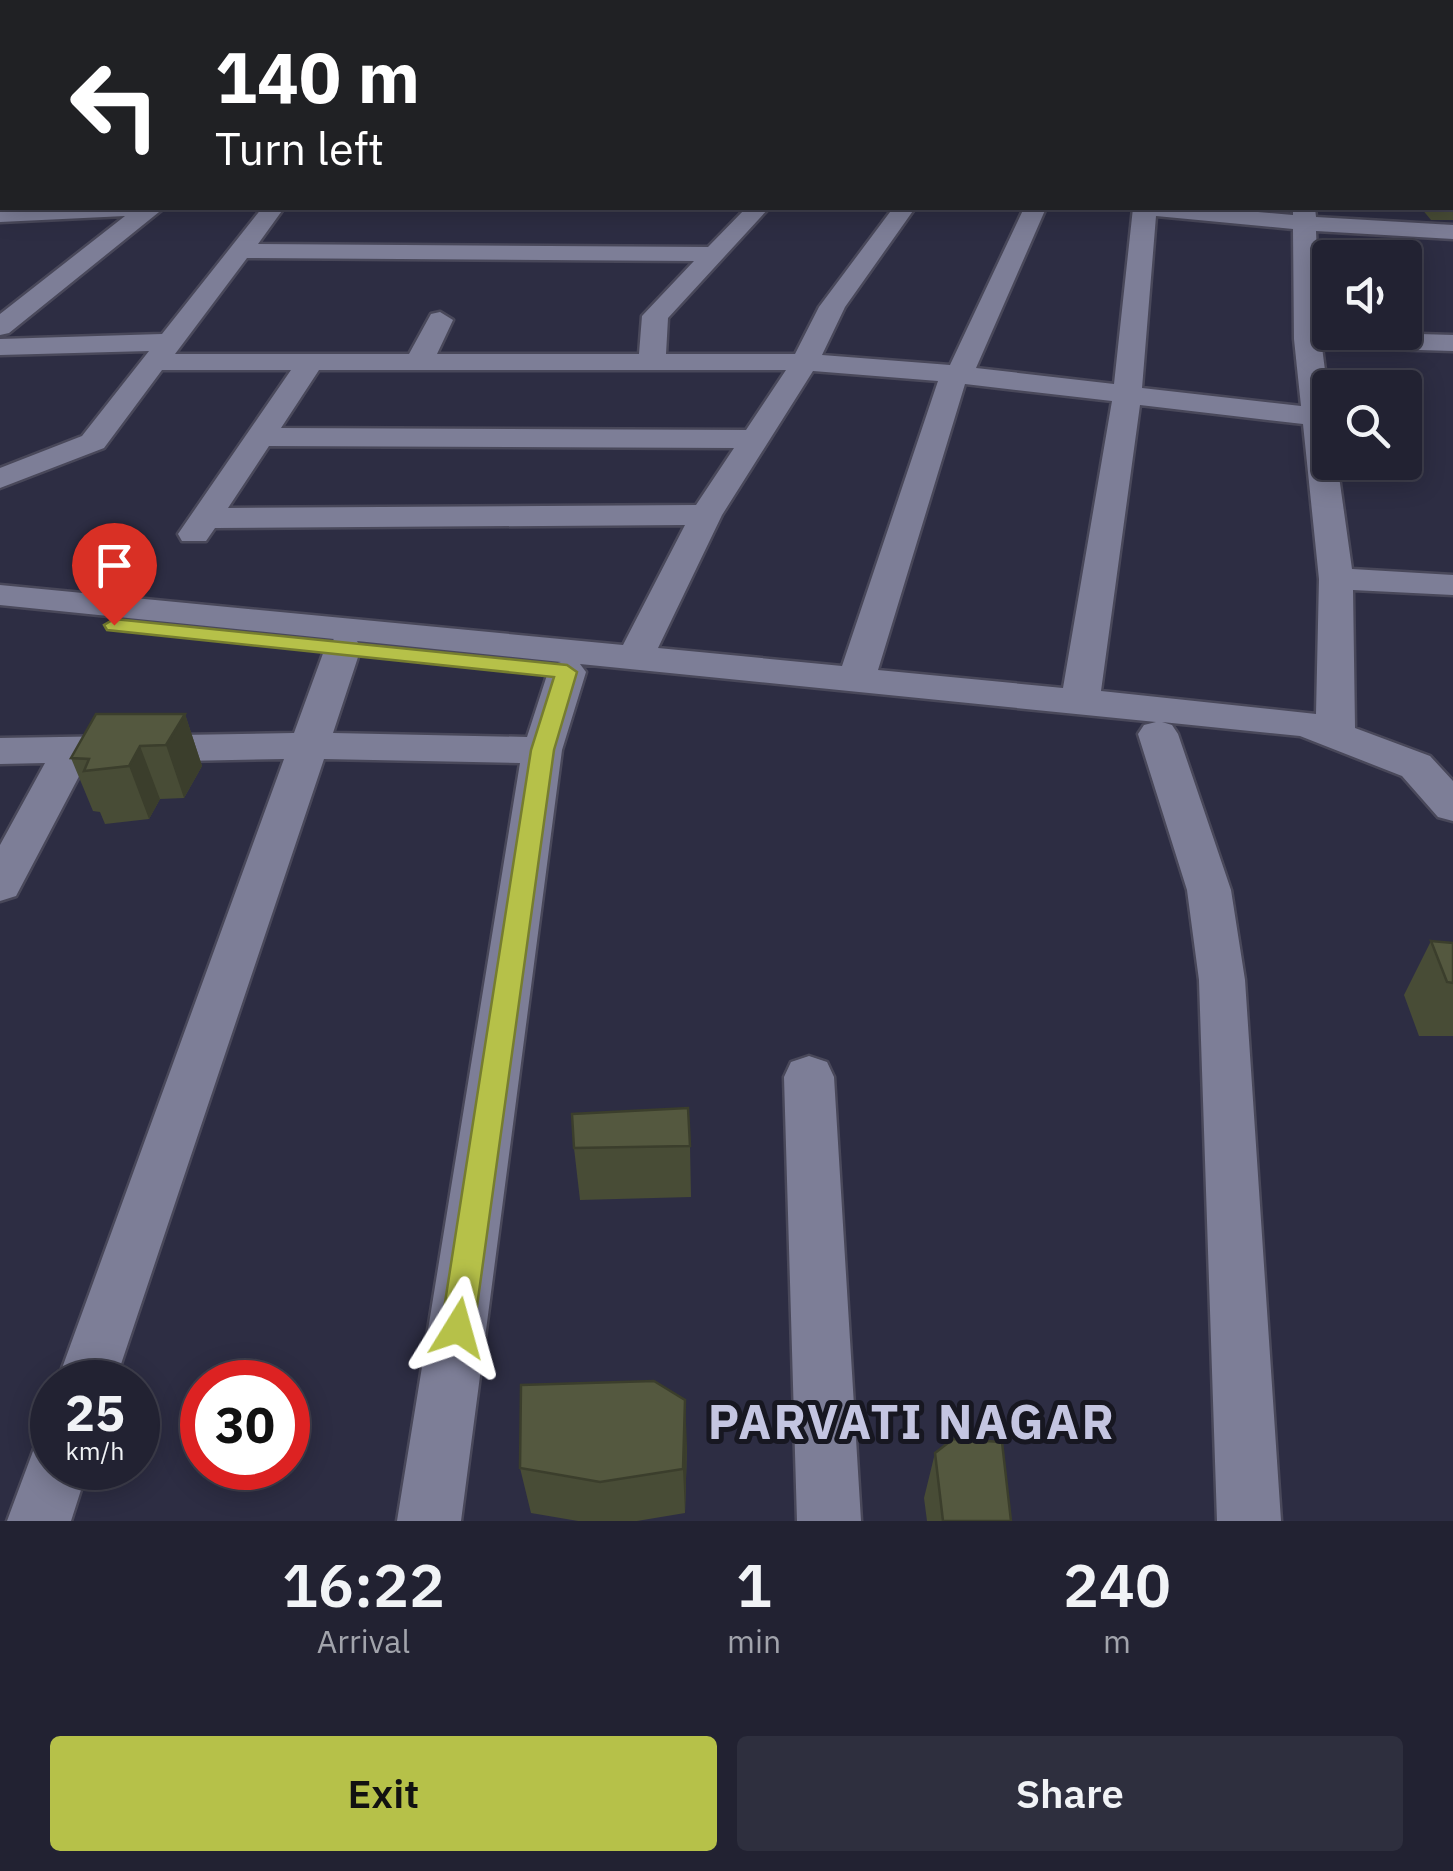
<!DOCTYPE html>
<html lang="en">
<head>
<meta charset="utf-8">
<style>
  body { margin:0; font-family:"IBM Plex Sans",sans-serif; background:#2e2f3e; color:#f1f3f6; height:100vh; display:flex; flex-direction:column; font-size:38px; white-space:nowrap }
  * { box-sizing:border-box; margin:0 }
  p { font-size:32px; color:#a2a4ac }
  .icon { flex:none; width:55px; height:55px; fill:none; stroke:currentColor; stroke-width:2; stroke-linecap:round; stroke-linejoin:round }
  .map { position:relative; height:1521px; overflow:hidden }
  .panel { display:flex; flex-direction:column; background:#222232; flex:1 }
  .panel>* { flex:none }
  .guide { position:absolute; left:0px; top:0px; width:1455px; height:210px; box-shadow:0 5px 25px #0003,0 0 0 2px #3f3f4d; background:#202124; color:#fff; overflow:hidden }
  .tools { position:absolute; left:1312px; top:240px; display:grid; gap:20px }
  .tools a { display:grid; place-items:center; width:110px; height:110px; border-radius:10px; background:#222232; box-shadow:0 5px 25px #0003,0 0 0 2px #3f3f4d; font-size:50px }
  .speed { position:absolute; left:30px; top:1360px; display:flex; gap:20px; font-size:50px; font-weight:700; text-align:center }
  .speed>* { display:grid; place-content:center; width:130px; height:130px; border-radius:50%; background:#222232; box-shadow:0 5px 25px #0003,0 0 0 2px #3f3f4d; line-height:1 }
  .speed small { font-size:25px; font-weight:400 }
  .speed .limit { border:15px solid #d22; background:#fff; color:#111 }
  .pin { position:absolute; display:grid; place-items:center; width:85px; height:85px; color:#fff; margin:-102px -42px; border-radius:50% 50% 50% 0; rotate:-45deg; box-shadow:0 0 10px #0007 }
  .pin .icon { rotate:45deg }
  .me { position:absolute; width:110px; margin:-55px; rotate:8deg; stroke-linejoin:round; filter:drop-shadow(0 0 8px #0008) }
  .turn { display:flex; align-items:center; gap:35px; height:210px; padding:0 50px; font-size:45px }
  .turn .icon { width:130px; height:130px; stroke-width:2.5 }
  .turn b { display:block; font-size:70px; line-height:85px }
  .eta { display:flex; justify-content:space-evenly; align-items:center; height:170px; text-align:center }
  .eta b { font-size:60px; font-weight:600; line-height:70px }
  .primary-button { display:flex; gap:20px; margin-top:auto; padding:20px 50px }
  .primary-button a { flex:1; height:115px; border-radius:10px; background:#b6c149; color:#111; font-size:40px; font-weight:600; line-height:115px; text-align:center }
  .primary-button a+a { background:#2e2f3e; color:#f1f3f6 }
  .map>svg:first-child { display:block }
  .lines { fill:none; stroke-linecap:round; stroke-linejoin:round }
  .minor-casing { stroke:#49485a; stroke-width:5 }
  .minor { fill:#7d7e97; fill-rule:evenodd }
  .wall { fill:#484c36 }
  .shaded-wall { fill:#3b3e2c }
  .building { fill:#54583f; stroke:#3b3e2c; stroke-width:2.5 }
  .route { fill:#b6c149; stroke:#767d2f; stroke-width:2.5 }
  .labels { text-anchor:middle; stroke-width:10; stroke-linejoin:round; paint-order:stroke }
  .near-district-label { font-size:48px; font-weight:bold; letter-spacing:2.5px; fill:#c4c5e1; stroke:#171721 }
</style>
</head>
<body>
<div class="map">
<svg width="1453" height="1521" viewBox="0 0 1453 1521">
  <rect width="100%" height="100%" fill="#2d2d43"/>
  <g class="lines">
    <g class="minor-casing">
      <path id="minor" d="M459,0h32l1,2h-31z
        M1452,60h1v12h-1z
        M0,166l2,1v13h-2z
        M0,208h164l-155,125 -9,2v-21l125,-98 -125,6z
        M262,208h22l-26,36 450,3 38,-39h23l-101,110 -2,36h129l24,-47 74,-99h22l-70,99 -23,48 128,10 74,-157h22l-70,160 138,16 19,-176h80l80,7v-7h22l1,9 137,8v14l-137,-8 4,100 133,4v16l-131,-4 8,62v53h7l15,107 101,6v20l-100,-5 2,138 75,28 23,25v40l-15,-4 -36,-41 -102,-40 -138,-14 10,3 6,9 53,156 14,90 36,541h-64l-18,-541 -12,-90 -49,-156 6,-9 12,-3 -576,-58 6,8 -24,78 -101,771h-64l123,-758 -196,-4 -209,623h-58l227,-623 -198,4 -70,133 -16,5v-56l45,-82 -45,1v-26l294,-5 31,-85 9,-9 -334,-34v-20l623,60 62,-120 -470,3 -9,13h-24l-4,-7 113,-164h-129l-58,78 -104,40v-20l82,-32 67,-85 -149,4v-16l162,-5zM1156,216l137,13 1,110 7,67 -159,-18zM247,258l447,3 -52,55 -3,38h-202l16,-34 -13,-8 -9,2 -22,40h-234zM319,370h467l-40,60 -465,-2zM813,371l125,10 -96,285 -184,-18 64,-133zM965,384l147,17 -49,287 -185,-18zM1140,405l163,19 16,155 -3,135 -215,-23zM269,446l465,2 -38,57 -468,3zM357,641l204,21 -7,2 -6,8 -21,65 -194,-4 28,-85z
        M809,1056l18,6 7,15 27,444h-64l-13,-444 7,-15z
        M52,1439v29h36l-17,53h-64l28,-75z"/>
    </g>
    <use href="#minor" class="minor"/>
  </g>
  <path class="wall" d="M494,0h63l-7,2h-45z
    M1452,77l1,143h-22l-10,-12h31z
    M2,137v25h-2v-22z
    M185,714l17,52 -18,32 -24,1 -11,20 -44,5 -5,-12 -7,-1 -22,-53z
    M1431,941l22,2v93h-34l-15,-41z
    M690,1146l1,51 -111,3 -6,-52z
    M687,1446l-2,67 -48,8h-59l-47,-8 -11,-45z
    M935,1453l76,68h-84l-3,-23z"/>
  <path class="shaded-wall" d="M538,0h19l-7,2h-12z
    M185,714l17,52 -18,32 -18,-53z
    M140,746l20,53 -11,20 -20,-53z
    M685,1400l2,46 -2,67 -2,-44z"/>
  <path class="building" d="M194,0h119l-2,2h-119z
    M1452,77h1v103h-1z
    M96,714h89l-19,31 -26,1 -11,20 -45,5 5,-12 -18,-1z
    M1431,941l22,2v40l-6,-1z
    M688,1108l2,38 -116,2 -2,-34z
    M654,1381l31,19 -2,69 -83,13 -80,-14 1,-83z
    M953,1439l49,3 9,79h-68l-8,-68z"/>
  <path class="route" d="M114,619l453,46 10,7 -23,78 -80,578 -5,11 -11,5 -12,-5 -5,-11 90,-578 23,-73 -447,-47 -3,-5z"/>
  <g class="labels">
    <g class="near-district-label">
      <text x="912" y="1439">PARVATI NAGAR</text>
    </g>
  </g>
</svg>
<div class="tools">
<a><svg class="icon" aria-label="sound" viewBox="0 0 24 24"><path d="M4 9h4l5-4v14l-5-4H4zM17 9q2 3 0 6"/></svg></a>
<a><svg class="icon" aria-label="search" viewBox="0 0 24 24"><circle cx="10" cy="10" r="6"/><path d="M15 15l6 6"/></svg></a>
</div>
<div class="speed"><div>25<small>km/h</small></div><div class="limit">30</div></div>
<div class="pin" style="left:114px;top:625px;background:#d93025"><svg class="icon" aria-label="arrive" viewBox="0 0 24 24"><path d="M6 21V4h12l-3 4 3 4H6"/></svg></div>
<svg class="me" style="left:458px;top:1328px" viewBox="-20 -20 40 40"><path d="M0-17L14 15 0 8-14 15z" fill="#b6c149" stroke="#fff" stroke-width="4"/></svg>
<div class="guide">
<div class="turn"><svg class="icon" aria-label="left" viewBox="0 0 24 24"><path d="M17 20v-9H6M10 6l-5 5 5 5"/></svg><div><b>140 m</b>Turn left</div></div>
</div>
</div>
<section class="panel">
<div class="eta">
<div><b>16:22</b><p>Arrival</p></div>
<div><b>1</b><p>min</p></div>
<div><b>240</b><p>m</p></div>
</div>
<div class="primary-button"><a>Exit</a><a>Share</a></div>
</section>
</body>
</html>
